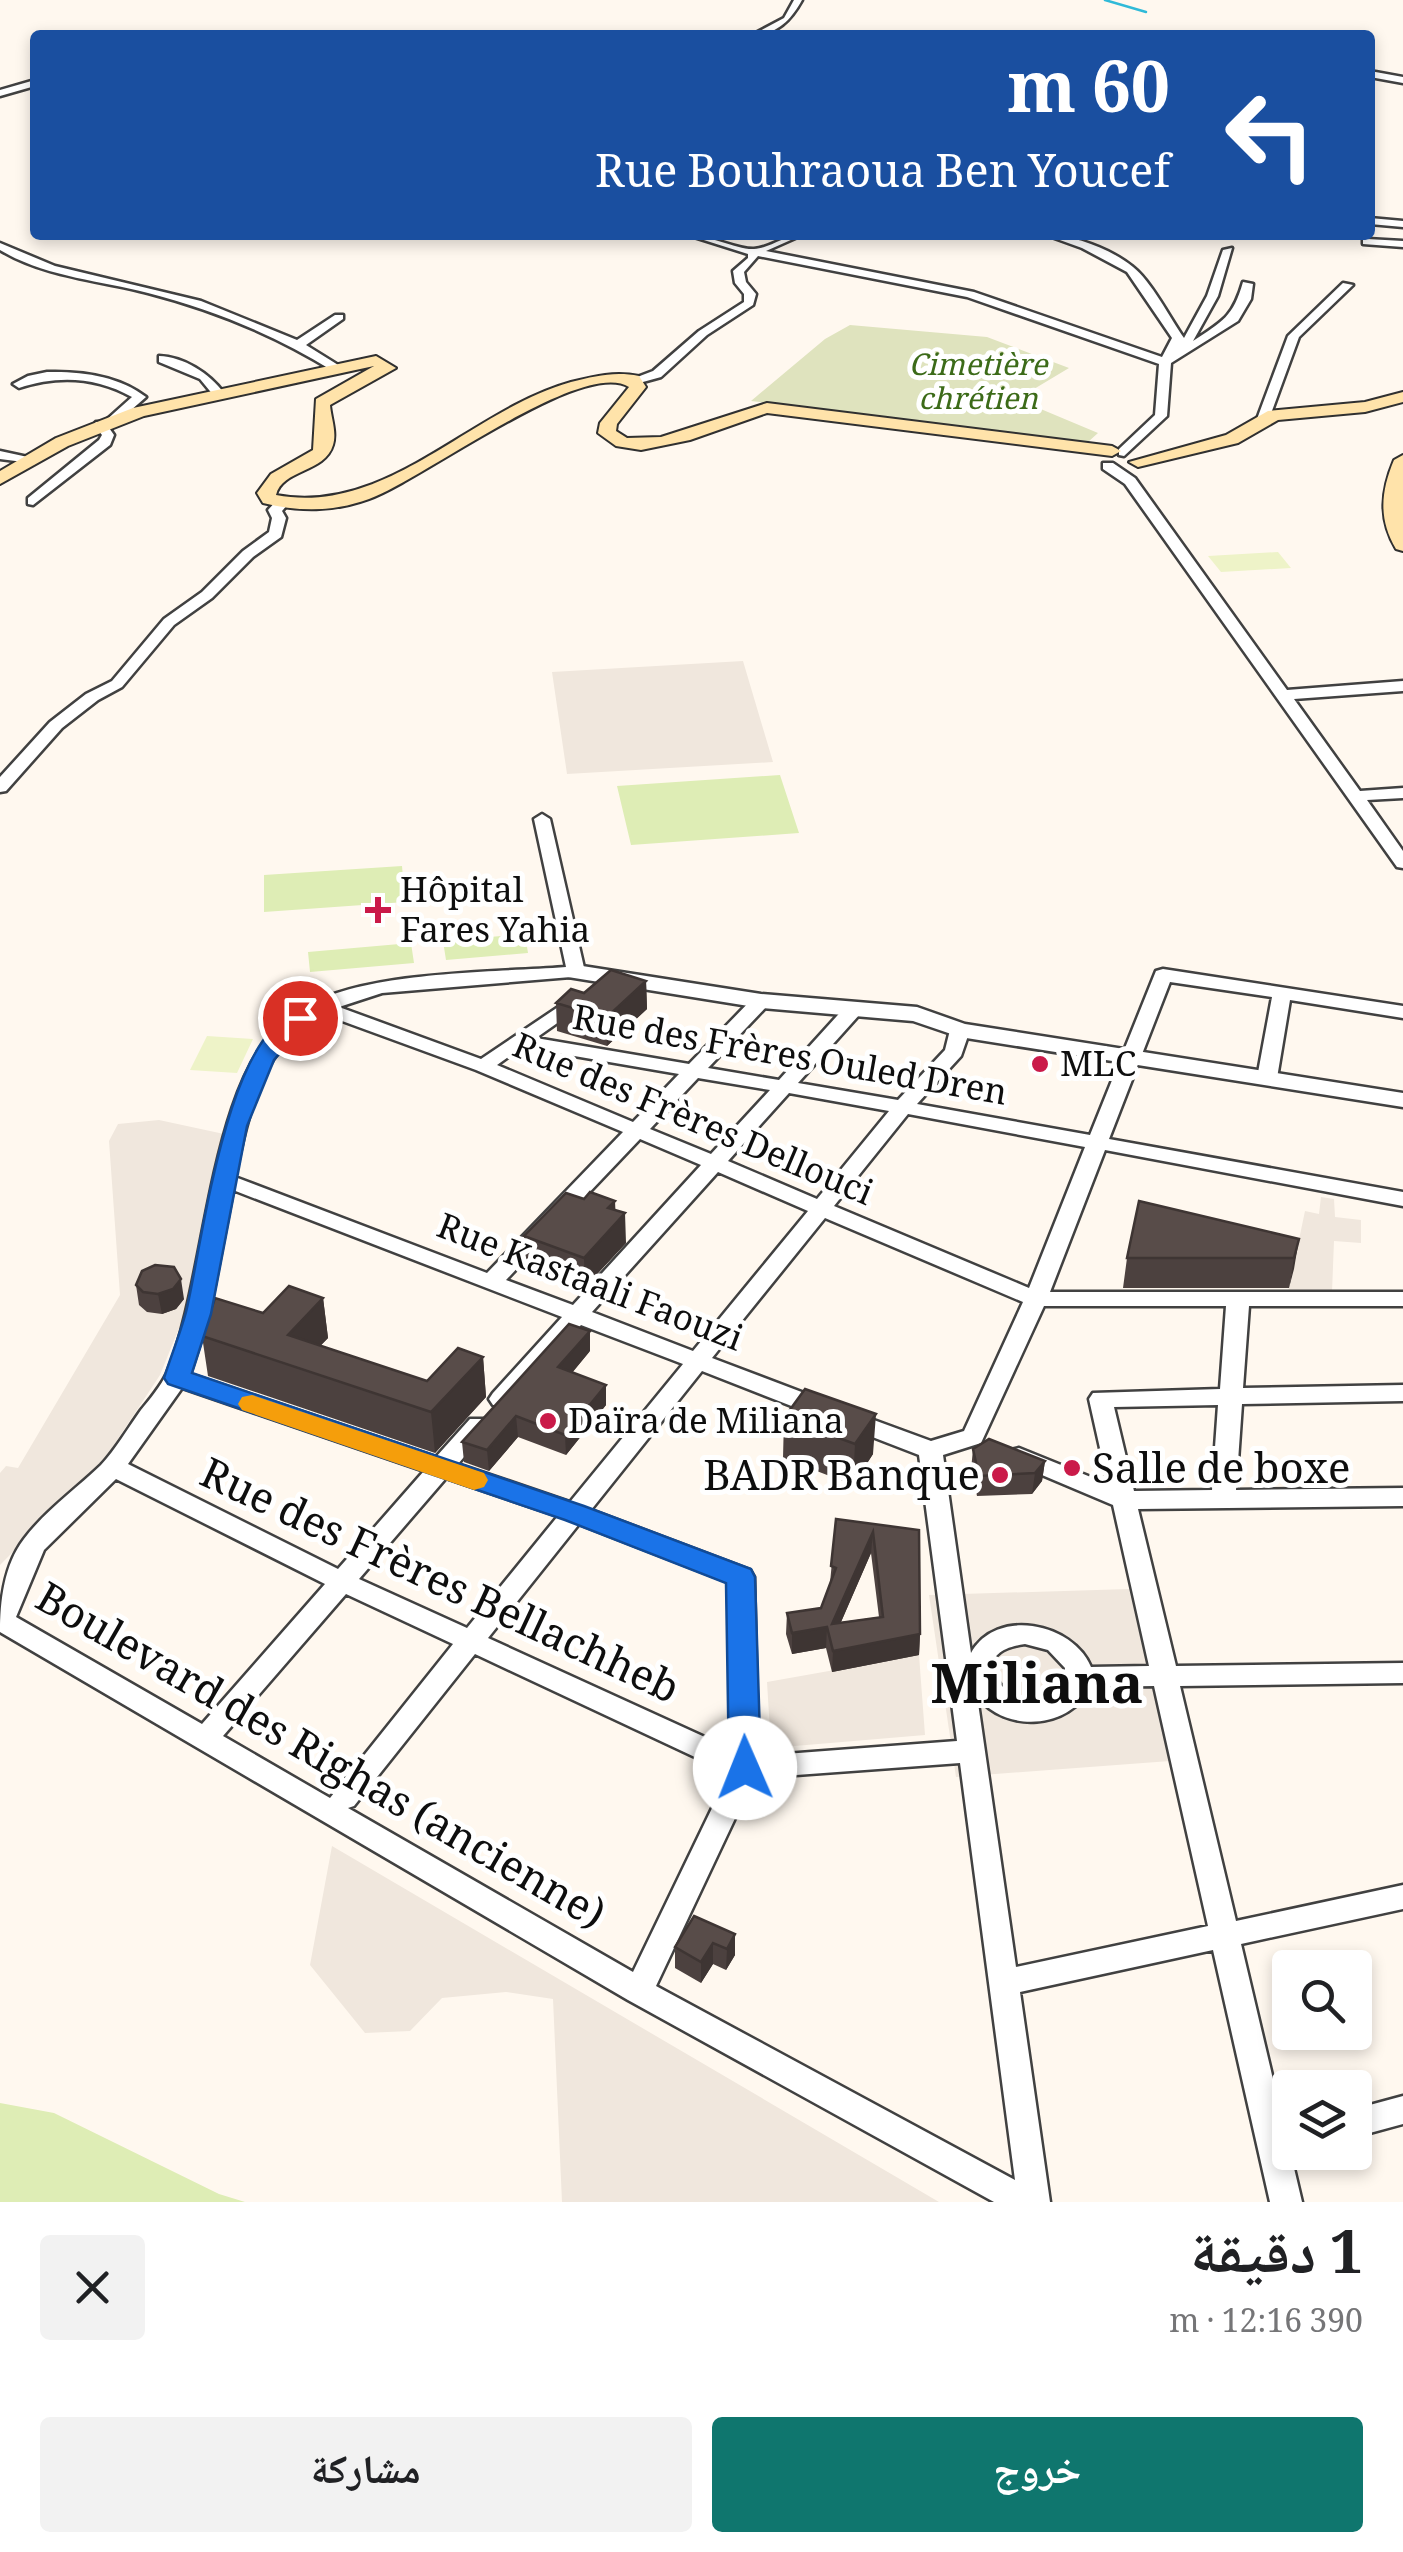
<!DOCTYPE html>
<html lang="ar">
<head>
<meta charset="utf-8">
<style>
  body { margin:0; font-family:Georgia,"Noto Naskh Arabic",serif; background:#f2f2f2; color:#202124; direction:rtl; height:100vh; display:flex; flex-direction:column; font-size:38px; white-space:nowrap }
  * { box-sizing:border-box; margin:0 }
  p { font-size:32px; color:#757577 }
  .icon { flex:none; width:55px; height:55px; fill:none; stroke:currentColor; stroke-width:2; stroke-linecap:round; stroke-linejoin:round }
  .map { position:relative; height:2202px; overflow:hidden; direction:ltr }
  .details { display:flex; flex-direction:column; background:#fff; flex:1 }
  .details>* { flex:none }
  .guide { position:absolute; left:30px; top:30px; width:1345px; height:210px; border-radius:10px; box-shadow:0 5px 15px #0003; direction:rtl; background:#1a4fa0; color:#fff; overflow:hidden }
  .tools { position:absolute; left:1272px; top:1950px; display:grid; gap:20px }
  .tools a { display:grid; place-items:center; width:100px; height:100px; border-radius:10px; background:#fff; box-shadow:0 5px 15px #0003; font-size:50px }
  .pin { position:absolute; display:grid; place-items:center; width:85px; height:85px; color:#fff; margin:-42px; border:5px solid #fff; border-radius:50%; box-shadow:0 2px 10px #0007 }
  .me { position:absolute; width:110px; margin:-55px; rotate:359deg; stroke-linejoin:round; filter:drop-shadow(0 0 8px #0008) }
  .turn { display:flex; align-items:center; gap:35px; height:210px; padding:0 40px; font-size:45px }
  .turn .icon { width:130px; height:130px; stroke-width:2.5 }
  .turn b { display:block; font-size:70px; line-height:85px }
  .round { display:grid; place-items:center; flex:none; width:105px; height:105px; border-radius:10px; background:#f2f2f2 }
  .summary { display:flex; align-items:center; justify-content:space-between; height:170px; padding:0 40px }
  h1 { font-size:60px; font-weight:700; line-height:75px }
  .action { display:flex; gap:20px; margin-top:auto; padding:20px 40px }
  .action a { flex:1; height:115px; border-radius:10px; background:#0f766e; color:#fff; font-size:40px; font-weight:700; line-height:115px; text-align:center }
  .action a+a { background:#f2f2f2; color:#202124 }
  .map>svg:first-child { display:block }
  .green { fill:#deedb5 }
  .cemetery { fill:#dfe3be }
  .pitch { fill:#eef3c8 }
  .plaza { fill:#f0e7dd }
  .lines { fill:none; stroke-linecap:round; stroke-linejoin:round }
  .stream { stroke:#30bad8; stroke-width:2.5 }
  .minor-casing { stroke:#414141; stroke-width:5 }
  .tertiary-casing { stroke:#414141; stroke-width:5 }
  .secondary-casing { stroke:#303030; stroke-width:4 }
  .minor { fill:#fff; fill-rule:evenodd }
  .tertiary { fill:#fff; fill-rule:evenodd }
  .secondary { fill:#ffe3aa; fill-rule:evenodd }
  .wall { fill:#4c413f; fill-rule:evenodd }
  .shaded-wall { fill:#3e3533 }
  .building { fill:#584c49; stroke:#3e3533; stroke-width:2.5; fill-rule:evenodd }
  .route { fill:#1a73e8; stroke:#114b97; stroke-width:2.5 }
  .slow { fill:#f59e0b }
  .poi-dot { fill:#ca1a49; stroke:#fff; stroke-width:4 }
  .labels { text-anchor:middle; stroke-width:10; stroke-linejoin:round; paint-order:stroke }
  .far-park-label { font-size:30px; font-style:italic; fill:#3c6b19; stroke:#fff }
  .poi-label { font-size:35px; fill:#0e0e0e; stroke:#fff; text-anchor:start }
  .street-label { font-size:35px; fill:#0e0e0e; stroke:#fff }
  .near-poi-label { font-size:42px; fill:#0e0e0e; stroke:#fff; text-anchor:start }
  .near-street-label { font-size:42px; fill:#0e0e0e; stroke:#fff }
  .near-district-label { font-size:55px; font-weight:bold; fill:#0e0e0e; stroke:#fff }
</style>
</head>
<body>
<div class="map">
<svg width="1403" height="2202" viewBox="0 0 1403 2202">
  <rect width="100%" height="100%" fill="#fff8ef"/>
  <path class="green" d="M780,775l19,58 -168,12 -14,-59z
    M402,866l3,36 -141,10v-37z
    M525,934l3,19 -82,7 -3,-19z
    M411,943l3,20 -104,9 -2,-20z
    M0,2103l54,10 165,81 26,8h-245z"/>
  <path class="cemetery" d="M850,325l137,12 82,31 -35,21 -10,13 74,31 -10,9 -337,-41 74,-62z"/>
  <path class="pitch" d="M1278,552l13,16 -70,4 -13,-16z
    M207,1036l46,3 -16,34 -47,-3z"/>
  <path class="plaza" d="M743,661l30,101 -206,12 -15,-102z
    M159,1120l65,14 -12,40 -26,137 -26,64 -56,85 -104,105v-92l6,-7 12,2 102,-173 -11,-154 9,-17z
    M1321,1197l13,2 1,18 26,3v23l-27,-2 -2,51h-44l17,-81 14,3z
    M1129,1589l41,172 -214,16 -27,-182z
    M919,1655l6,80 -154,13 -4,-66z
    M332,1846l607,356h-377l-9,-203 -47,-7 -64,6 -32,33 -45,2 -55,-68z"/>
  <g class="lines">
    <path class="stream" d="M1105,0l41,12"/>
    <g class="minor-casing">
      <path id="minor" d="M794,0h8c-11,20 -25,35 -50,35l32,-17z
        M1370,71l33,6v6l-33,-6z
        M35,80v6l-35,10v-6z
        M1370,218l33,3v6l-33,-3z
        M688,235c22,0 49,15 66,14 17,-1 30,-14 48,-14l-36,16 208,41 188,65 10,-19 -45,-66 -45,-24 -36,-13c28,0 65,14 87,32 18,14 37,51 51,71l23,-42 16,-46 9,-2 -14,48 -25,45c30,-20 40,-24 50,-59l10,2 -2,15 -13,22 -67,42 -4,53 -43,40 -5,-1v-6l36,-34 4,-51 -192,-67 -209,-41 -14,16 2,10 10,12 -3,11 -46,30 -46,42 -29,8v-6l21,-8 46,-40 45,-29v-8l-9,-11 -2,-12 15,-13v-4z
        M1367,239l36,2v6l-40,-3v-4z
        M0,243l55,23 146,35 96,39 38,-25h8v4l-37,26 37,23 -10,3c-58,-36 -119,-61 -185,-78 -50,-13 -103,-16 -148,-43z
        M1343,283l10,2 -54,52 -30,82 -10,3 -2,-3 31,-83z
        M159,356c25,1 50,17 65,37l-10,3 -14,-17 -41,-17z
        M47,372c34,-1 72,4 99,25l-32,28h-7l7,10 -4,10 -77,60 -5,-1v-6l71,-58 3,-5 -8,-10 2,-3h8l28,-25c-36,-20 -74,-22 -113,-9l-6,-4 15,-8z
        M0,451l37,8 -6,4 -31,-4z
        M1103,463h10l22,15 152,212 116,-9v10l-109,8 66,92 43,-3v10l-36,2 36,51v17l-6,-1 -272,-383 -22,-15z
        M277,500l12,3 -7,8 4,7 -5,19 -28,20 -41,41 -38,27 -52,62 -24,13 -36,28 -56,63 -6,1v-15l50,-55 36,-28 26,-13 52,-62 38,-27 41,-41 26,-19 3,-14 -4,-8z
        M542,814l8,5 35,153 -2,4 -201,17 -43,14 142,52 95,-64 9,6 -2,4 -47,33 153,26 65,-67 7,-2 9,6 -2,4 -60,63 71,12 67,-74h14l2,4 -2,4 -62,69 100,17 47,-50 5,-20 10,-6 10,6 -9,26 -44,48 173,31 66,-164 7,-2 240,37v12l-113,-18 -13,78 -10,6 -10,-6 15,-81 -102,-15 -61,157 294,53v14l-298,-56 -55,142h353v14h-154l-6,82 160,-3v16l-161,3 -6,86 167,-2v18l-265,3 38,157 227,-3v20l-223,3 56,235 167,-36v24l-162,35 61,258h-32l-57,-252 -193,42 30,210h-56l-366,-202 -628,-368c0,-31 4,-67 24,-93 21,-28 52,-50 77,-74 15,-16 27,-37 40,-55 9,-11 20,-24 26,-37 41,-95 40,-300 125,-359 63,-44 197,-41 274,-47l-32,-148zM323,1014l153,56 147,62 -136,141 -252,-96c12,-59 28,-137 88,-163zM522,1047l157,27 -46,48 -136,-57zM698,1078l72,12 -59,64 -61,-25zM789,1093l100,18 -72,88 -89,-38zM908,1114l177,33 -56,141 -195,-82zM640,1139l61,26 -128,140 -67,-25zM718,1172l90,39 -115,140 -101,-39zM233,1190l329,127 -69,76 -4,6 4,6h16l72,-80 102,39 -113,138 -112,-38 28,-33 4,-6 -4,-6h-16l-34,38 -246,-83 19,-59zM825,1218l198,84 -59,129 -33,10 -79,-29 -8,2 -4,6 4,6 75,29 38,286 -199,15 -4,-179 -4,-7 -159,-60 111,-139 110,43h16l4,-6 -4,-6 -116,-44zM1044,1306h182l-6,83 -127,4 -4,6 19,85 -89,-36 -8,2 -4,6 4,6 102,43 36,161 -58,1c-18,-44 -95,-60 -120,-14l-28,-198 38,-12zM182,1388l242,83 -86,98 -210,-105zM1218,1405l-6,85 -78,1 -20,-84zM446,1478l112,38 -91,112 -108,-49zM116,1479l209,105 -123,140 -186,-107 28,-67zM579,1524l149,58 3,167 -243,-111zM346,1594l107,50 -123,154 -107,-62zM1025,1644l23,6 17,18c-5,85 -130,-12 -40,-24zM475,1654l254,119 -96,199 -285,-164 6,-2zM1154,1686l54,240 -192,41 -39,-271c28,38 94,33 113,-9zM960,1763l55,417 -359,-194 98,-208z
        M1403,2096v28l-48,13v-28z"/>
    </g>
    <g class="tertiary-casing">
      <path id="tertiary" d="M576,965l185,29 156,13 48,17 438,69v14l-443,-70 -47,-16 -152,-13 -193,-31 -4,-5 4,-5z"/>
    </g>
    <g class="secondary-casing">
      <path id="secondary" d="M376,356l20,12 -66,37c1,13 7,27 3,40 -8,28 -51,24 -57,50 111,21 194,-85 295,-113 24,-6 44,-11 68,-6l7,11 -29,37 -1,7 11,7 34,-1 106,-34 345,43 9,5 -9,5 -345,-43 -77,27 -49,10 -25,-4 -18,-13 2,-10 29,-36c-47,-29 -208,94 -260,112 -36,13 -69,13 -106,4l-6,-10 14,-19 42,-24 3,-51 58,-33 -230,50 -76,30 -68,38v-13l56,-33 77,-30z
        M1403,392v10l-38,10 -87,8 -40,23 -100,24 -9,-5 97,-27 42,-24 97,-9z
        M1403,455v96l-7,-2c-18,-30 -15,-58 -2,-89z"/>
    </g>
    <use href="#minor" class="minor"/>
    <use href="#tertiary" class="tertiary"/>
    <use href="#secondary" class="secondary"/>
  </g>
  <path class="wall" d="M646,981l1,28 -40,37 -50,-15 -1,-28 28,-10z
    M584,1199l31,2v9l11,33 -41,44 -59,-21 -2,-30z
    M1299,1239l-10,49h-166l4,-30z
    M136,1285l48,14 -8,10 -14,5 -15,-2 -8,-7z
    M323,1298l5,40 -8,8 107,35 56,-24 3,40 -51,56 -227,-77 -6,-40 61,-23z
    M590,1351l-18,22 34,12v20l-40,50 -48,-18 -29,34 -25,-9 -2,-20z
    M805,1389l68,65 -20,31 -70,-27 1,-40z
    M973,1449l72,12 -3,20 -10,13 -55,2 -6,-26z
    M836,1519l83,11 1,104 -1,21 -87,17 -6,-24 -34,6 -6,-20 1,-21 34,-5 9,-25zM871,1553l8,64 -38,5z
    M735,1934v21l-9,15 -13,-6 -12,19 -26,-15v-21z"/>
  <path class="shaded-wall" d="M646,981l1,28 -40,37 -1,-28z
    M615,1201l1,22 9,-10 1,30 -41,44 -1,-29 24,-50z
    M1299,1239l-5,30 -5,19 5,-30z
    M181,1279l3,20 -8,10 -14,5 -4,-20z
    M323,1298l5,40 -29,30 -11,-33z
    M590,1331v20l-31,37 -1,-21z
    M483,1357l3,40 -51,56 -4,-41z
    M606,1385v20l-40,50 -1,-20z
    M876,1414l-3,40 -20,31 2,-41z
    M516,1416l2,21 -29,34 -2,-21z
    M1045,1461l-3,20 -10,13 3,-21z
    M873,1532l-2,21 -40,92 1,-21z
    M827,1627l-1,21 -34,6v-21z
    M920,1634l-1,21 -87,17 1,-21z
    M735,1934v21l-9,15 1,-21z
    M713,1943v21l-12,19v-21z"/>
  <path class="building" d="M611,970l35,11 -40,37 -50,-15 15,-14 13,4z
    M590,1192l25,9 -7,7 17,5 -41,45 -60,-22 42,-43 18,6z
    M1139,1201l160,38 -5,19h-167z
    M155,1265l19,2 7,12 -8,10 -15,5 -15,-2 -7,-7 6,-14z
    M289,1286l34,12 -35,37 139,46 31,-33 25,9 -52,55 -229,-76 13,-38 48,15z
    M569,1324l21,7 -32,36 48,18 -41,50 -49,-19 -29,34 -25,-8z
    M805,1389l71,25 -21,30 -71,-26z
    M989,1439l56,22 -10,12 -56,3 -6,-27z
    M836,1519l83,11 1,104 -87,17 -6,-24 -35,6 -5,-20 34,-5 15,-40 -5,-2zM873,1532l10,85 -51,7z
    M694,1916l41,18 -8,15 -14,-6 -12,19 -26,-15z"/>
  <path class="route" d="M300,1011l11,7 -37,42 -27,66 -36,188 -19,59 392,133 167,63 4,8 6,191 -5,9 -11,3 -11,-3 -5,-9 -3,-185 -161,-63 -397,-136 -4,-6c7,-22 16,-44 22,-66 16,-65 40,-283 114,-301z"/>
  <path class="slow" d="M252,1395l232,78 4,7 -4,7 -10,3 -232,-80 -4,-6 4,-7z"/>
  <g class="poi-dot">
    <path d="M373 895h10v10h10v10h-10v10h-10v-10h-10v-10h10z"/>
    <circle cx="1040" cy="1064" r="10"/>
    <circle cx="548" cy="1421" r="10"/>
    <circle cx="1072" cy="1468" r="10"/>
    <circle cx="1000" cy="1475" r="10"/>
  </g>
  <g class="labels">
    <g class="far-park-label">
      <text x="978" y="375">Cimetière<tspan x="978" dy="34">chrétien</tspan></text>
    </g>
    <g class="poi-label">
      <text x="400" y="902">Hôpital<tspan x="400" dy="40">Fares Yahia</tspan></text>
      <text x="1060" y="1076">MLC</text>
      <text x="568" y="1433">Daïra de Miliana</text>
    </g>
    <g class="street-label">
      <text transform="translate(790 1055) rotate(10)" y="12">Rue des Frères Ouled Dren</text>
      <text transform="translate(693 1119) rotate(23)" y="12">Rue des Frères Dellouci</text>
      <text transform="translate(590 1282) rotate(21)" y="12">Rue Kastaali Faouzi</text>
    </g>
    <g class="near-poi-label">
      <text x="1092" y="1483">Salle de boxe</text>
      <text x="980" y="1490" text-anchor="end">BADR Banque</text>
    </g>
    <g class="near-street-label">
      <text transform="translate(440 1580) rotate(25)" y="15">Rue des Frères Bellachheb</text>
      <text transform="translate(321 1755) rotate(30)" y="15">Boulevard des Righas (ancienne)</text>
    </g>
    <g class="near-district-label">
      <text x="1037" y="1703">Miliana</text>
    </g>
  </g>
</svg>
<div class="tools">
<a><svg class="icon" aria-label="search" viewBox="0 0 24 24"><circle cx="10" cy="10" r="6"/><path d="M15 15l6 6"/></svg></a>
<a><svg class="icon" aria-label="layers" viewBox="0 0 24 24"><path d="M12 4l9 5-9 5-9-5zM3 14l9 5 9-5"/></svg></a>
</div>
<div class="pin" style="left:300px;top:1018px;background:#d93025"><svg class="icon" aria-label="arrive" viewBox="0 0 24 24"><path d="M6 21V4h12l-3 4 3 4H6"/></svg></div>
<svg class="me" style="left:745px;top:1768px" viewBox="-20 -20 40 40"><circle r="19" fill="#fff"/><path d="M0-13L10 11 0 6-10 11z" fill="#1a73e8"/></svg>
<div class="guide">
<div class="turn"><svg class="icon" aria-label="left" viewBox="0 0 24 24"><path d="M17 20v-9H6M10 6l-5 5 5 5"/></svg><div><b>60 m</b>Rue Bouhraoua Ben Youcef</div></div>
</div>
</div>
<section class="details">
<div class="summary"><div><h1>1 دقيقة</h1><p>390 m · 12:16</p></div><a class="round"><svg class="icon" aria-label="close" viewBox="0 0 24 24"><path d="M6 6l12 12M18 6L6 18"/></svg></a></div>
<div class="action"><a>خروج</a><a>مشاركة</a></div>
</section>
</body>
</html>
